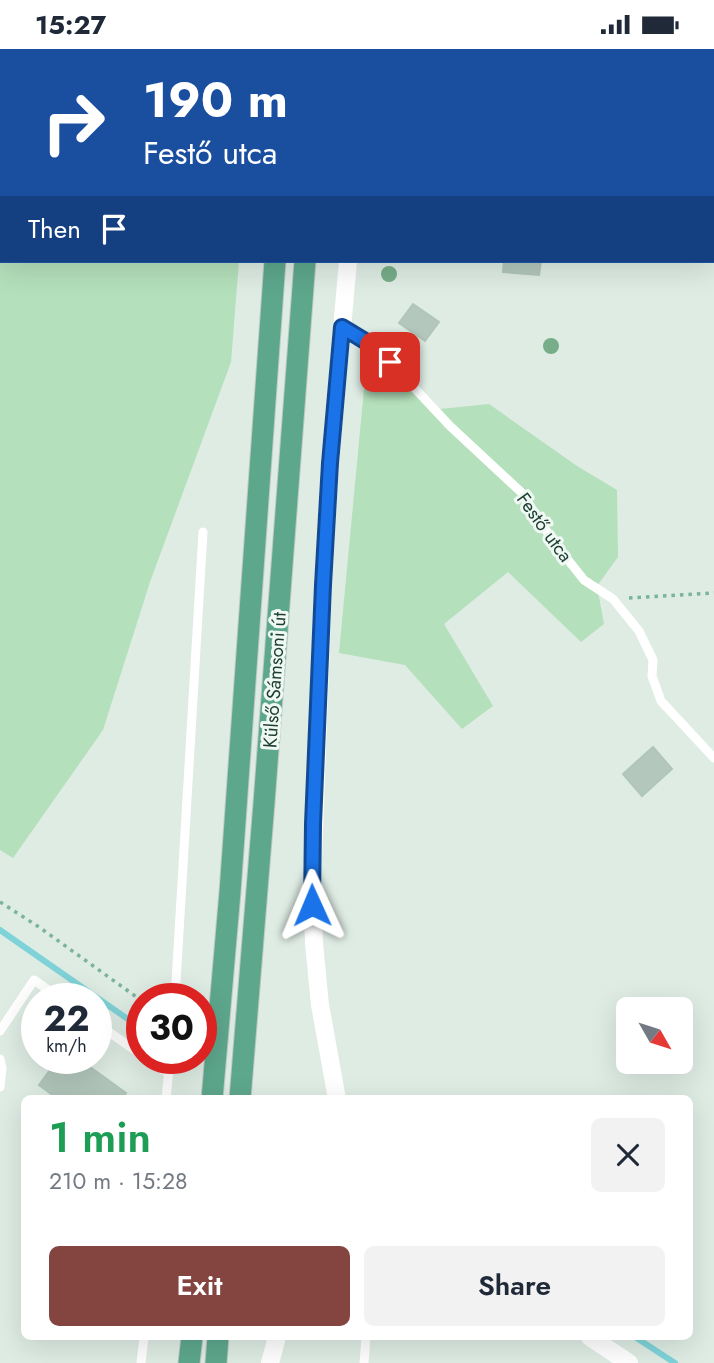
<!DOCTYPE html>
<html lang="en">
<head>
<meta charset="utf-8">
<style>
  body { margin:0; font-family:Jost,sans-serif; background:#f2f2f3; color:#1f2937; height:100vh; display:flex; flex-direction:column; font-size:26px; white-space:nowrap }
  * { box-sizing:border-box; margin:0 }
  p { font-size:23px; color:#747a83 }
  .icon { flex:none; width:38px; height:38px; fill:none; stroke:currentColor; stroke-width:2; stroke-linecap:round; stroke-linejoin:round }
  .map { position:relative; flex:1; overflow:hidden }
  .side { position:absolute; left:21px; top:1046px; width:672px; height:245px; display:flex; flex-direction:column; background:#fff; border-radius:10px; box-shadow:0 7px 28px #0002 }
  .side>* { flex:none }
  .top-card { position:absolute; left:0px; top:0px; width:714px; height:214px; box-shadow:0 7px 28px #0002; background:#1a4fa0; color:#fff; overflow:hidden }
  .needle { width:46px; rotate:129deg }
  .buttons { position:absolute; left:616px; top:948px; display:grid; gap:14px }
  .buttons a { display:grid; place-items:center; width:77px; height:77px; border-radius:10px; background:#fff; box-shadow:0 7px 28px #0002; font-size:35px }
  .speed { position:absolute; left:21px; top:934px; display:flex; gap:14px; font-size:35px; font-weight:700; text-align:center }
  .speed>* { display:grid; place-content:center; width:91px; height:91px; border-radius:50%; background:#fff; box-shadow:0 7px 28px #0002; line-height:1 }
  .speed small { font-size:18px; font-weight:400 }
  .speed .limit { border:10px solid #d22; background:#fff; color:#111 }
  .pin { position:absolute; display:grid; place-items:center; width:60px; height:60px; color:#fff; margin:-30px; border-radius:14px; box-shadow:0 4px 10px #0006 }
  .me { position:absolute; width:77px; margin:-38px; rotate:359deg; stroke-linejoin:round; filter:drop-shadow(0 0 5px #0008) }
  .turn { display:flex; align-items:center; gap:24px; height:147px; padding:0 28px; font-size:32px }
  .turn .icon { width:91px; height:91px; stroke-width:2.5 }
  .turn b { display:block; font-size:49px; line-height:60px }
  .then { display:flex; align-items:center; height:66px; padding:0 28px; background:#0003; gap:14px; font-size:26px }
  .round { display:grid; place-items:center; flex:none; width:74px; height:74px; border-radius:10px; background:#f2f2f3 }
  .overview { display:flex; align-items:center; justify-content:space-between; height:119px; padding:0 28px }
  h1 { font-size:42px; font-weight:600; line-height:52px; color:#1e9e55 }
  .button { display:flex; gap:14px; margin-top:auto; padding:14px 28px }
  .button a { flex:1; height:80px; border-radius:10px; background:#84443f; color:#fff; font-size:28px; font-weight:600; line-height:80px; text-align:center }
  .button a+a { background:#f2f2f3; color:#1f2937 }
  .status { display:flex; justify-content:space-between; align-items:center; height:49px; padding:0 35px; background:#fff; direction:ltr }
  .status svg { height:19px; fill:currentColor }
  .map>svg:first-child { display:block }
  .green { fill:#b4e0bb }
  .lines { fill:none; stroke-linecap:round; stroke-linejoin:round }
  .stream { stroke:#7fd3d8; stroke-width:6 }
  .building { fill:#b3c7bd; stroke:#b0c6bb; stroke-width:2 }
  .primary-casing { stroke:#c0c9c6; stroke-width:23 }
  .path { stroke:#7bb39c; stroke-width:3.5; stroke-dasharray:3.5 5; stroke-linecap:butt }
  .service { stroke:#fff; stroke-width:9 }
  .minor { stroke:#fff; stroke-width:18 }
  .primary { stroke:#5da78d; stroke-width:21 }
  .tree { fill:#77ad88 }
  .route-casing { stroke:#114b97; stroke-width:18 }
  .route { stroke:#1a73e8; stroke-width:12 }
  .labels { text-anchor:middle; stroke-width:6; stroke-linejoin:round; paint-order:stroke }
  .street-label { font-size:19px; fill:#1d3e32; stroke:#eff8f3 }
</style>
</head>
<body>
<div class="status"><b>15:27</b><svg viewBox="0 0 49 12"><path d="M0 12V9h3v3zM5 12V6h3v6zM10 12V3h3v9zM15 12V0h3v12zM26 1h20v11H26zM47 4h2v5h-2z"/></svg></div>
<div class="map">
<svg width="714" height="1314" viewBox="0 0 714 1314">
  <rect width="100%" height="100%" fill="#deece4"/>
  <path class="green" d="M0,51l2,1v160h237l-8,101 -81,220 -47,148 -90,128 -13,-8z
    M364,340h49l27,20 49,-5 88,62 40,24 1,67 -21,29 7,38 -23,18 -73,-70 -64,52 49,82 -31,23 -57,-64 -66,-12z"/>
  <g class="lines">
    <path class="stream" d="M0,881l142,99
      M635,1288l40,26"/>
  </g>
  <path class="building" d="M422,0h127v2h-128z
    M504,212h37l-2,14 -36,-3z
    M413,255l26,18 -14,19 -26,-18z
    M653,698l19,22 -30,27 -19,-22z
    M58,1010h21l47,34 -4,6h-64l-19,-14z"/>
  <g class="lines">
    <g class="primary-casing">
      <path id="primary" d="M294,2v-2
        M322,2v-2
        M212,1050l18,-207 45,-631
        M240,1050l24,-296 41,-542
        M189,1314l3,-26
        M216,1314l2,-26"/>
    </g>
    <path class="path" d="M629,549l85,-5
      M0,853l39,25 103,74"/>
    <path class="service" d="M342,278l28,17 20,18 60,64 71,66 32,49 31,39 29,19 26,32 14,29 -1,16 9,25 53,57
      M175,950l28,-467
      M96,974l46,32
      M0,982l34,-51 27,19
      M0,1010l2,9 -2,19
      M148,1010l20,14
      M166,1050l4,-40
      M141,1314l3,-26
      M364,1314l2,-26"/>
    <path class="minor" d="M367,2v-2
      M337,1050l-17,-94 -6,-62 -2,-58 11,-300 7,-122 18,-202
      M590,1288l39,26
      M270,1314l7,-26"/>
    <use href="#primary" class="primary"/>
  </g>
  <g class="tree">
    <circle cx="389" cy="225" r="8"/>
    <circle cx="551" cy="297" r="8"/>
  </g>
  <g class="lines">
    <g class="route-casing">
      <path id="route" d="M312,856l1,-81 10,-239 7,-122 12,-136 28,17 20,18"/>
    </g>
    <use href="#route" class="route"/>
  </g>
  <g class="labels">
    <g class="street-label">
      <text transform="translate(545 478) rotate(54)" y="7">Festő utca</text>
      <text transform="translate(274 631) rotate(-86)" y="7">Külső Sámsoni út</text>
    </g>
  </g>
</svg>
<div class="buttons">
<a><svg class="needle" viewBox="-14 -14 28 28"><path d="M0-13l5 13h-10z" fill="#e53935"/><path d="M0 13l5-13h-10z" fill="#747a83"/></svg></a>
</div>
<div class="speed"><div>22<small>km/h</small></div><div class="limit">30</div></div>
<div class="pin" style="left:390px;top:313px;background:#d93025"><svg class="icon" aria-label="arrive" viewBox="0 0 24 24"><path d="M6 21V4h12l-3 4 3 4H6"/></svg></div>
<svg class="me" style="left:312px;top:856px" viewBox="-20 -20 40 40"><path d="M0-17L14 15 0 8-14 15z" fill="#1a73e8" stroke="#fff" stroke-width="4"/></svg>
<div class="top-card">
<div class="turn"><svg class="icon" aria-label="right" viewBox="0 0 24 24"><path d="M7 20v-9h11M14 6l5 5-5 5"/></svg><div><b>190 m</b>Festő utca</div></div>
<div class="then">Then<svg class="icon" aria-label="arrive" viewBox="0 0 24 24"><path d="M6 21V4h12l-3 4 3 4H6"/></svg></div>
</div>
<section class="side">
<div class="overview"><div><h1>1 min</h1><p>210 m · 15:28</p></div><a class="round"><svg class="icon" aria-label="close" viewBox="0 0 24 24"><path d="M6 6l12 12M18 6L6 18"/></svg></a></div>
<div class="button"><a>Exit</a><a>Share</a></div>
</section>
</div>
</body>
</html>
